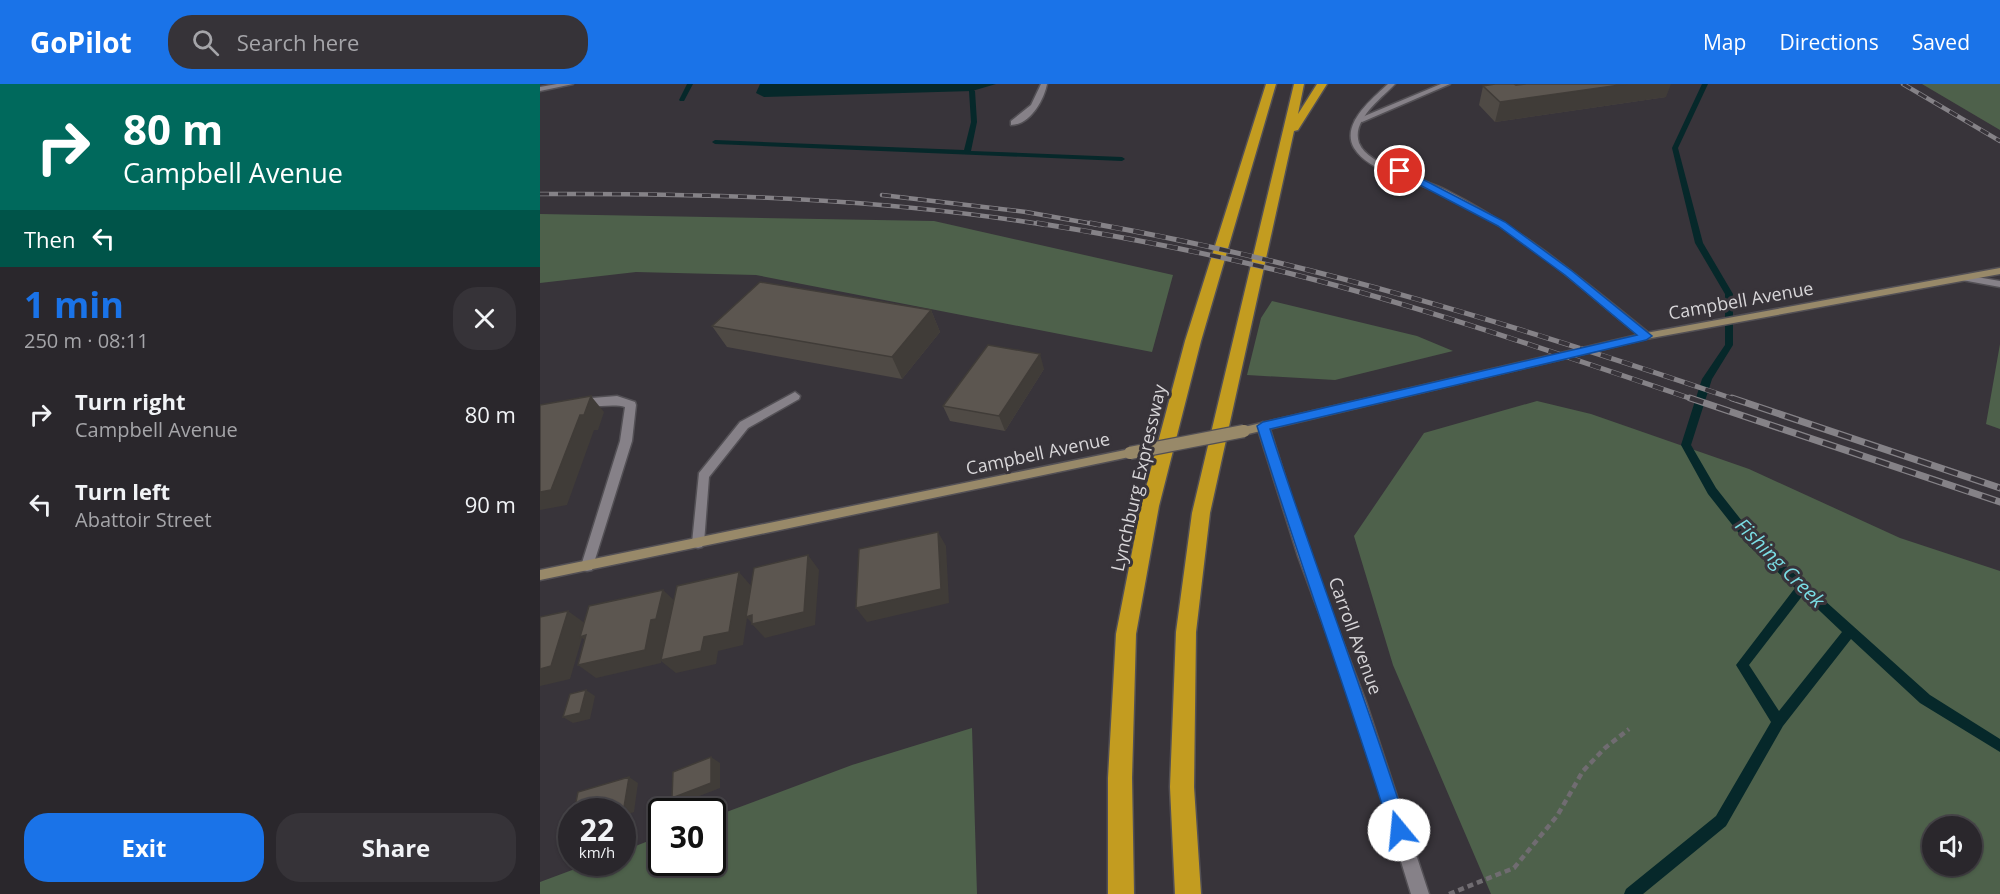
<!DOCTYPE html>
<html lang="en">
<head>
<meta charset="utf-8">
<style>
  body { margin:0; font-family:"Open Sans",sans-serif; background:#363338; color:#f1f3f6; height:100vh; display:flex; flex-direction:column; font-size:22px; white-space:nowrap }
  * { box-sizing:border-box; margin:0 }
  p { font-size:20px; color:#a5a5a9 }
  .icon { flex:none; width:33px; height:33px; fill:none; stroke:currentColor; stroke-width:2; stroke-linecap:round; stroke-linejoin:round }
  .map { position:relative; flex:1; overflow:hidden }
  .details { display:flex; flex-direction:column; background:#2a272c; width:540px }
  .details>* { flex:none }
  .guide { background:#00695c; color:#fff; overflow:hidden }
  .fabs { position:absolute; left:1382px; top:732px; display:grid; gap:12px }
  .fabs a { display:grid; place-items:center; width:60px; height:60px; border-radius:50%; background:#2a272c; box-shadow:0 2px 4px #0004,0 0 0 2px #464448; font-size:30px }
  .speed { position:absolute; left:18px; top:714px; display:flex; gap:12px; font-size:30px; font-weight:700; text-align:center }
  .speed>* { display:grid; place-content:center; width:78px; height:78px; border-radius:50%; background:#2a272c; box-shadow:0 2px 4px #0004,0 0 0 2px #464448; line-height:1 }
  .speed small { font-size:15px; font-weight:400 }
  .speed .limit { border:3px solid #111; border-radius:9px; background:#fff; color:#111 }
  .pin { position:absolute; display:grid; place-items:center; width:51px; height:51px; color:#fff; margin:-26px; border:3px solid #fff; border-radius:50%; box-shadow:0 2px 6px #0007 }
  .me { position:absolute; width:66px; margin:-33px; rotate:343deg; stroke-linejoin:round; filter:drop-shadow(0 0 4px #0008) }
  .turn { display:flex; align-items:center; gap:21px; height:126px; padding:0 24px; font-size:27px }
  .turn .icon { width:78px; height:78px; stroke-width:2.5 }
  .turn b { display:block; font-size:42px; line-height:51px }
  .then { display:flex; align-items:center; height:57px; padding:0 24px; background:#0003; gap:12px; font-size:22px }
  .round { display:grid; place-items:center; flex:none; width:63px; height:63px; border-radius:24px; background:#363338 }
  .headline { display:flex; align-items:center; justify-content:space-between; height:102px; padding:0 24px }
  h1 { font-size:36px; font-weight:700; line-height:45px; color:#1a73e8 }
  .button { display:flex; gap:12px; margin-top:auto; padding:12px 24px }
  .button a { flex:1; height:69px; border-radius:24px; background:#1a73e8; color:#fff; font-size:24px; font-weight:700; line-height:69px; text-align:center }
  .button a+a { background:#363338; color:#f1f3f6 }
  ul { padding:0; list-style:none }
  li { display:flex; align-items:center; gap:18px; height:90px; padding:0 24px }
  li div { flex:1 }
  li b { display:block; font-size:22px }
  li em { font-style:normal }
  header { display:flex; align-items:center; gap:36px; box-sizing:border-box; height:84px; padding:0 30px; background:#1a73e8; color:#fff }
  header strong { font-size:28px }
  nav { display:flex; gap:33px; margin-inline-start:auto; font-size:21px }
  .search { width:420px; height:54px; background:#363338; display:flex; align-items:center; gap:15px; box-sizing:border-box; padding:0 21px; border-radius:24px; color:#a5a5a9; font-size:22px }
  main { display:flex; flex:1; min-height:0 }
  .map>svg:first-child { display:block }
  .green { fill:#4e614b; fill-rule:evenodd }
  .water { fill:#06282a }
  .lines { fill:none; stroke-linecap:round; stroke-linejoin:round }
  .stream { fill:#06282a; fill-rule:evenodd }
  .service-casing { stroke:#535055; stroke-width:3 }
  .minor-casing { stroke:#535055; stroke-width:3 }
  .secondary-casing { stroke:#535055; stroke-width:3 }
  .motorway-casing { stroke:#535055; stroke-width:3 }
  .path { stroke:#706c71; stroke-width:4.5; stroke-dasharray:6 4; stroke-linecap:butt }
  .service { fill:#868188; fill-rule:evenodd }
  .minor { fill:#868188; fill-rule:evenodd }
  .secondary { fill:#988969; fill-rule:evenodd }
  .motorway { fill:#c39c20; fill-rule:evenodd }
  .rail-far2-casing { stroke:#858287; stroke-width:4.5 }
  .rail-far1-casing { stroke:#858287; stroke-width:5 }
  .rail-casing { stroke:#858287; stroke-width:7 }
  .rail-far2 { stroke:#38343a; stroke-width:3; stroke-dasharray:9; stroke-linecap:butt }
  .rail-far1 { stroke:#38343a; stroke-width:4; stroke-dasharray:11; stroke-linecap:butt }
  .rail { stroke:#38343a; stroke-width:4.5; stroke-dasharray:14; stroke-linecap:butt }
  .secondary-bridge-casing { stroke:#535055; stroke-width:15; stroke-linecap:butt }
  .secondary-bridge { stroke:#988969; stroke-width:12 }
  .wall { fill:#4f4a45 }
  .shaded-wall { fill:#403c38 }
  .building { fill:#5c5650; stroke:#403c38; stroke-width:1.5 }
  .route { fill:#1a73e8; stroke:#114b97; stroke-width:1.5 }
  .labels { text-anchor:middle; stroke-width:6; stroke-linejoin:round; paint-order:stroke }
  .street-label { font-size:18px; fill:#d8d6d9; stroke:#38343a }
  .water-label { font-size:20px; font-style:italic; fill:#7adde4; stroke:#38343a }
</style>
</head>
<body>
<header>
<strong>GoPilot</strong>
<div class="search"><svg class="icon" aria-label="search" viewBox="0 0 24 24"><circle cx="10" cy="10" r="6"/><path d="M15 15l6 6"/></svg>Search here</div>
<nav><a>Map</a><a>Directions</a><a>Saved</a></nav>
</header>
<main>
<section class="details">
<div class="guide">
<div class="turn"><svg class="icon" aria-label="right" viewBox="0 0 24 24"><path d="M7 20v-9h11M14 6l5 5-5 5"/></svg><div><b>80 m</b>Campbell Avenue</div></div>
<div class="then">Then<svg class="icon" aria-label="left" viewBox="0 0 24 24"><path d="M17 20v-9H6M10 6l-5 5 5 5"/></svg></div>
</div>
<div class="headline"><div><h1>1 min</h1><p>250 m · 08:11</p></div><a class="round"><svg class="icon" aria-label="close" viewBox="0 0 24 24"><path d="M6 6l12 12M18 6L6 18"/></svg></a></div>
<ul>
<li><svg class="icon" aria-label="right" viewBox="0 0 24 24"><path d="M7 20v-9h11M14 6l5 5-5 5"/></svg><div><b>Turn right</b><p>Campbell Avenue</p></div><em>80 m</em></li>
<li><svg class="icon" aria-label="left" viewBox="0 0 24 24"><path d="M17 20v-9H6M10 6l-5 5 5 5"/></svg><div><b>Turn left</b><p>Abattoir Street</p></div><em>90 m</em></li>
</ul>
<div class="button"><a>Exit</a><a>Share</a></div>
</section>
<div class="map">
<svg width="1460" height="810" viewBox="0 0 1460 810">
  <rect width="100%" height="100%" fill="#38343a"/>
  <path class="green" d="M1382,0h78v46z
    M0,130l394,7 239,54 -21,77 -396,-77 -120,-3 -96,11z
    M732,217l145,35 36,15 -118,29 -88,-5 14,-57z
    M1460,260v85l-14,-5z
    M997,317l54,13 158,55 151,69 100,33v323h-509l-98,-229 -39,-129 70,-103zM1392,742h39v40h-39z
    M432,644l5,166h-437v-12l51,-19 31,-1 1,-11 38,-15 1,26h50l1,-45 139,-52z"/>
  <path class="water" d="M220,0h236l-24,7 -208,6 -8,-4z"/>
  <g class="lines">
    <path class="stream" d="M147,0h6l-9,17h-4l-1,-1z
      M1162,0h6l-30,64 25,95 30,51v51l-21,34 -21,66 25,43 41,52 173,155 70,44v13l-80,-49 -69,-64 -68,87 -57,100 -83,68h-19l2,-5 90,-73 55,-94 -35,-57 59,-77 -46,-42 -41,-52 -27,-49 21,-66 23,-34v-51l-30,-51 -23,-95zM1263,511l39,37 -63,79 -30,-46z
      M432,5l3,2 2,31 -6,29 151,6 3,2 -3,2 -407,-17 -3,-2 3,-2 249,10 7,-28 -2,-31z"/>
    <g class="service-casing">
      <path id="service" d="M17,0h16l-33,7v-4z
        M501,0h6c-3,16 -17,41 -36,41v-4l20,-16z
        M901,0h9l-88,38 -7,-2z
        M1425,191l35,6v6l-38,-7 -2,-2z
        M255,308l5,4 -1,3 -51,29 -39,49 -5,66 -2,4 -4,1 -4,-1 -2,-4 7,-70 41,-51z
        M77,312l18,6 1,3 -4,36 -39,125 -1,4 -5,1 -5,-1 -1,-4 39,-125 5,-34c-14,-5 -41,4 -50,-4l5,-4z"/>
    </g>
    <g class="minor-casing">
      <path id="minor" d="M848,0h7c-13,14 -44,36 -36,59 9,23 65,36 87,47 77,39 137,90 204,144v4h-8c-47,-38 -92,-80 -144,-113 -18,-11 -37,-21 -56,-31 -24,-12 -74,-22 -88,-46 -14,-24 19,-50 34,-64z
        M723,338l6,4 41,130 56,146 63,192h-18l-59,-192 -54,-146 -41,-130z"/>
    </g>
    <g class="secondary-casing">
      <path id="secondary" d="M1460,184v6l-354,65 -402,96 -6,-4 6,-4 402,-94z
        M590,365l6,4 -2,3 -594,124v-10z"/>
    </g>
    <g class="motorway-casing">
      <path id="motorway" d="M726,0h10l-75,257 -42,165 -23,128 -4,144 2,116h-26v-116l8,-144 25,-128 44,-165z
        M754,0h10l-6,30 19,-30h10l-29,46 -4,1 -84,382 -14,119 -2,155 7,107h-26l-5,-107 6,-155 16,-119z"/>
    </g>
    <path class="path" d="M909,810l65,-26 43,-52 26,-45 22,-23 24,-19"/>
    <use href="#service" class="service"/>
    <use href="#minor" class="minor"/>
    <use href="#secondary" class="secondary"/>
    <use href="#motorway" class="motorway"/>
    <g class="rail-far2-casing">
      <path id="rail-far2" d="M1363,0l97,57
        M0,110c169,-1 339,4 506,31
        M342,111l144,17 73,13"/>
    </g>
    <g class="rail-far1-casing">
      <path id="rail-far1" d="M497,139c88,14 176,31 263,53 133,34 264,80 395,124
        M550,139c221,39 435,105 647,177"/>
    </g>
    <g class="rail-casing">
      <path id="rail" d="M1150,314l310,104
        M1192,314l268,90"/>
    </g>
    <use href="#rail-far2" class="rail-far2"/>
    <use href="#rail-far1" class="rail-far1"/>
    <use href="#rail" class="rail"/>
    <g class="secondary-bridge-casing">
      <path id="secondary-bridge" d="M590,369l114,-22"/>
    </g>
    <use href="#secondary-bridge" class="secondary-bridge"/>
  </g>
  <path class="wall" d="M976,1l150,12 -171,25 -16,-17 4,-19z
    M391,226l9,22 -38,47 -175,-32 -15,-21z
    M504,285l-39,62 -55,-10 -7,-15z"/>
  <path class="shaded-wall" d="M1087,0h44l-5,13 -171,25 5,-20z
    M391,226l9,22 -38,47 -10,-22z
    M500,270l4,15 -39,62 -6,-15z
    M51,312l13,16 -6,18h-4l-27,75 -27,5v-18l40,-77z
    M398,448l8,14 3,57 -82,19 -11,-14z
    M268,471l11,15 -4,55 -50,13 -13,-14h1l-6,-6 -4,27 -25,6 -2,13 -40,9 -15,-12v2l-65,15 -18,-13 73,-45 12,-30 15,14 26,33 35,-65 13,15z
    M28,527l18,13v11l12,15 -16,-12 -12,41 -30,7v-17z
    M46,606l9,6 -5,23 -17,4 -10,-6z
    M171,673l9,6v25l-39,15 -9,-5z
    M89,693l9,6 -4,29 -12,4v-4h-14z"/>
  <path class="building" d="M955,0h19l2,1 10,-1h101l-127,18 -17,-16z
    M220,198l171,28 -39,47 -180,-31z
    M448,261l52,9 -41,62 -56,-10z
    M51,312l-7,19h-4l-29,75 -11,2v-87z
    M398,448l3,57 -85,19 3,-59z
    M268,471l-4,57 -52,12v-9l-6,2 8,-49z
    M199,488l-10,60 -25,5 -3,14 -40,9 16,-74z
    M123,506l-7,29 -5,1 -6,30 -67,15 8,-30 -6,2 9,-31z
    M28,527l-17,55 -11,3v-52z
    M46,606l-6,23 -17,4 7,-23z
    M171,673v26l-39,15 1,-26z
    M89,693l-5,30 -16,5h-34l4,-20z"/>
  <path class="route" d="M857,85h6l102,53 67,49 80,65 -6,4 -376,89c44,135 95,266 138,401l-2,6 -7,3 -6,-3 -3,-6c-42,-136 -91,-268 -133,-404l6,-4 374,-87 -72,-60 -67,-49 -101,-53z"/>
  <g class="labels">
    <g class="street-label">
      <text transform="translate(1201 217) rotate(-10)" y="6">Campbell Avenue</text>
      <text transform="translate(498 370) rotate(-12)" y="6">Campbell Avenue</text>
      <text transform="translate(599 394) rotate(-77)" y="6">Lynchburg Expressway</text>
      <text transform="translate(815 552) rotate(70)" y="6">Carroll Avenue</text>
    </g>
    <g class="water-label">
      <text transform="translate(1240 479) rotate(45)" y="7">Fishing Creek</text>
    </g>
  </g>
</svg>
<div class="fabs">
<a><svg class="icon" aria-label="sound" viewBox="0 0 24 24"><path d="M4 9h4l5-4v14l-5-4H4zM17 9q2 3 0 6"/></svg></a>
</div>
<div class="speed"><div>22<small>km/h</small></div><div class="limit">30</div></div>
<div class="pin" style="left:860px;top:87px;background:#d93025"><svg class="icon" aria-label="arrive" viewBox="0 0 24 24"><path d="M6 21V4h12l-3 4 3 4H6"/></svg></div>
<svg class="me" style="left:859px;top:746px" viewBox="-20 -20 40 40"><circle r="19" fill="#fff"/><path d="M0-13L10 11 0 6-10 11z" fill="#1a73e8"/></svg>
</div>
</main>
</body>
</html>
